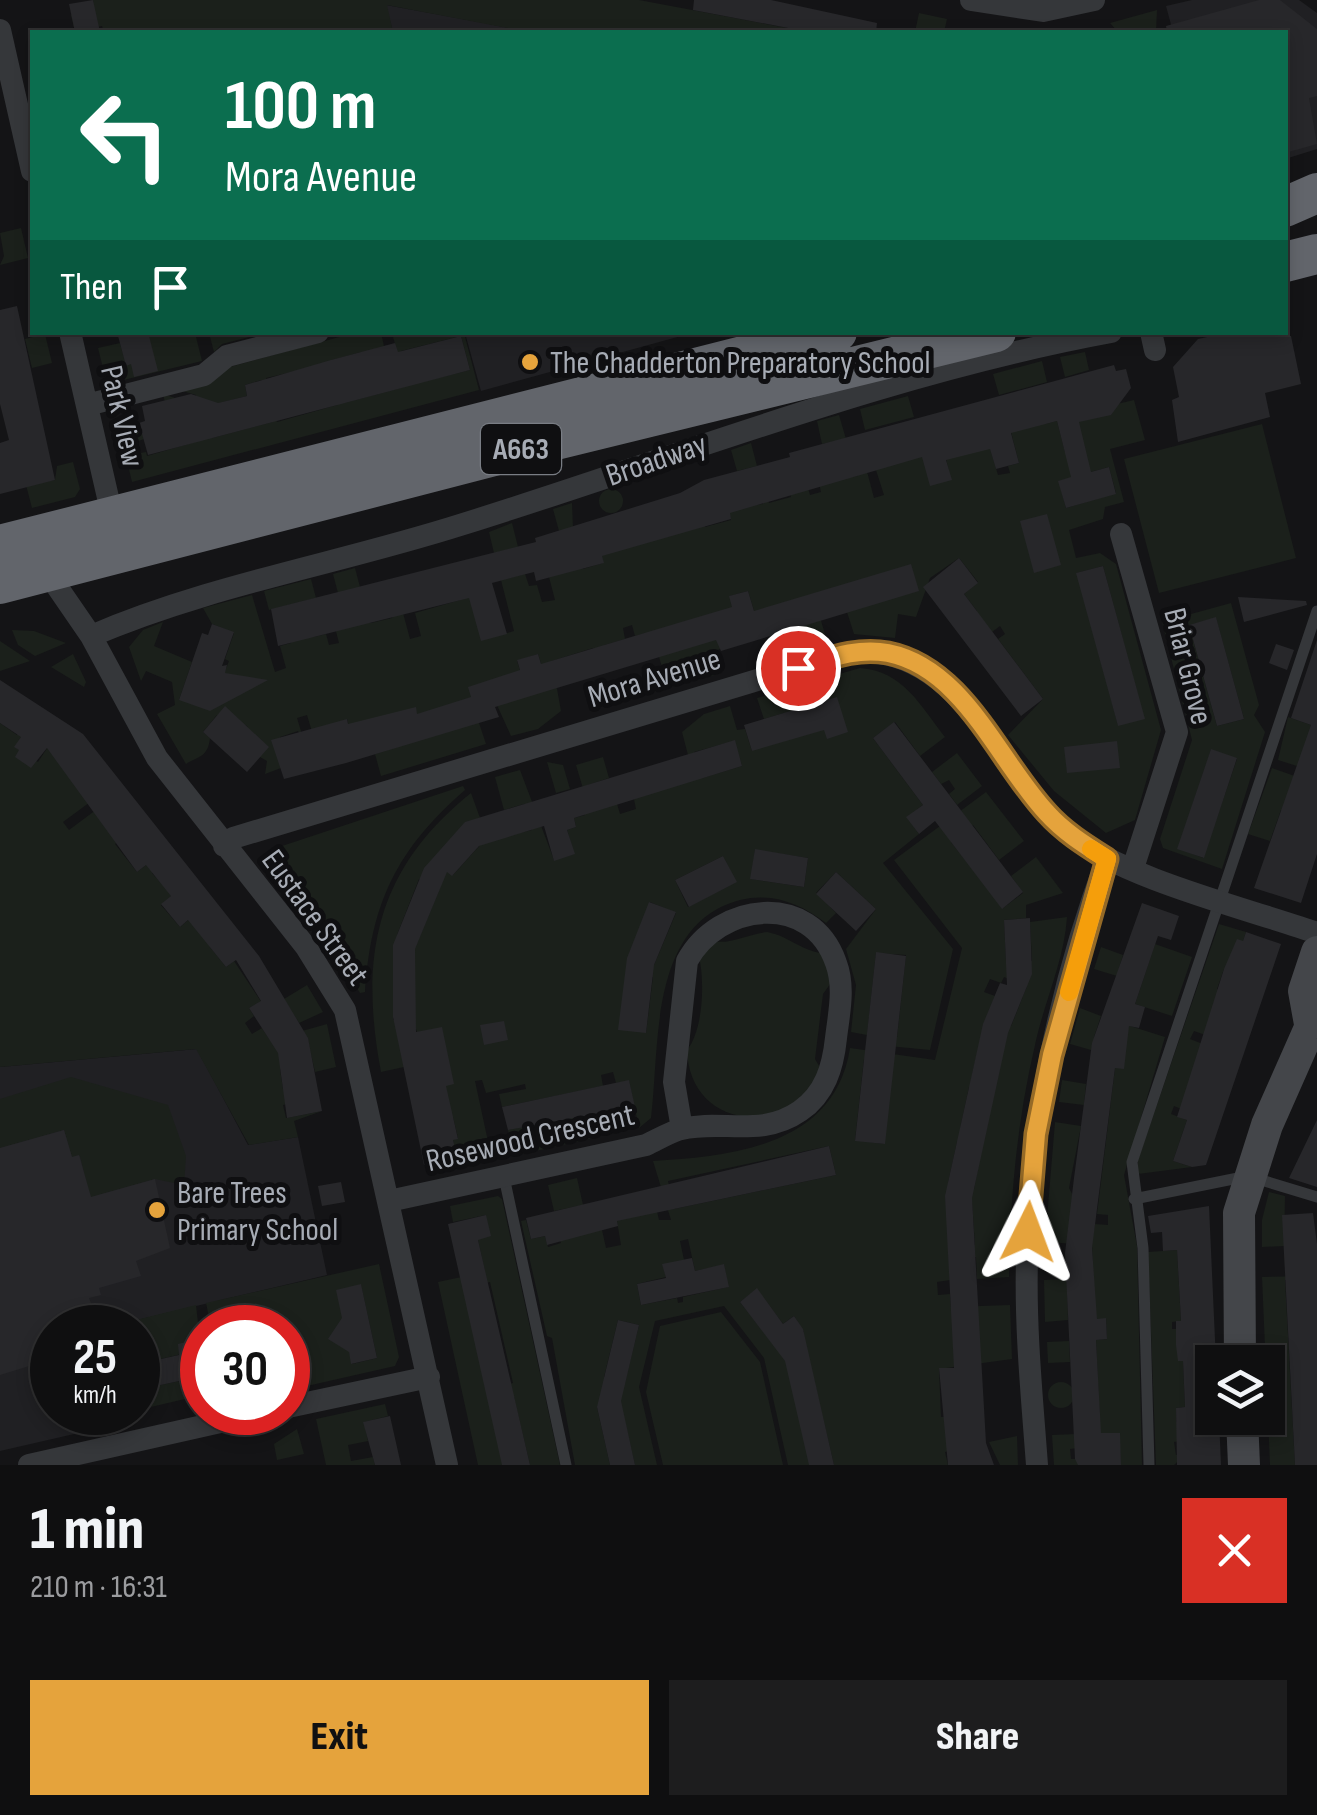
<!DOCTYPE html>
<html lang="en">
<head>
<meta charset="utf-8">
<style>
  body { margin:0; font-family:"Sofia Sans Condensed",sans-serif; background:#1d1d1e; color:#f1f3f6; height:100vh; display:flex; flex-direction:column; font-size:38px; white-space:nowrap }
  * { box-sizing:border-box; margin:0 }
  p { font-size:32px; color:#9b9c9f }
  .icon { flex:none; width:55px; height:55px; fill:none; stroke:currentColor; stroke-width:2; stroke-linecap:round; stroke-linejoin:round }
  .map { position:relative; height:1465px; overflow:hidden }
  .panel { display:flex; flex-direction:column; background:#0f0f10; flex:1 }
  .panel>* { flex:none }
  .banner { position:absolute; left:30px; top:30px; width:1258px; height:305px; border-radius:0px; box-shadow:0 5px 15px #0003,0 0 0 2px #2f2f30; background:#0b6e4f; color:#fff; overflow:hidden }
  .buttons { position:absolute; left:1195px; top:1345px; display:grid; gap:20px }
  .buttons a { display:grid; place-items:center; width:90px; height:90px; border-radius:0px; background:#0f0f10; box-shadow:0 5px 15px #0003,0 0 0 2px #2f2f30; font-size:50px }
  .speed { position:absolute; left:30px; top:1305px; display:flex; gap:20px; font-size:50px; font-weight:700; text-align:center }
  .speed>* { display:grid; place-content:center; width:130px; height:130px; border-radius:50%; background:#0f0f10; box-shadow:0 5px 15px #0003,0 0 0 2px #2f2f30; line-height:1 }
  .speed small { font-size:25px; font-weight:400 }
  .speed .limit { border:15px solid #d22; background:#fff; color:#111 }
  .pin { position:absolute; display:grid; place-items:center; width:85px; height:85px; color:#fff; margin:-42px; border:5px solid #fff; border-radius:50%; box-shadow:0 2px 10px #0007 }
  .me { position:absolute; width:110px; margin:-55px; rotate:3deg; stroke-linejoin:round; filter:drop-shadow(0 0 8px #0008) }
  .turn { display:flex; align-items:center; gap:35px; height:210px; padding:0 30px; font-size:45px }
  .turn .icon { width:130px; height:130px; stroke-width:2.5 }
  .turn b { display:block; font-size:70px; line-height:85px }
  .then { display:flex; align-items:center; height:95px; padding:0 30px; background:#0003; gap:20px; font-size:38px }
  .round { display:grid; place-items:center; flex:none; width:105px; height:105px; border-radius:0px; background:#1d1d1e }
  .summary { display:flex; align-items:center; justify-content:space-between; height:170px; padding:0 30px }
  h1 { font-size:60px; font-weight:800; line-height:75px }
  .primary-button { display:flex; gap:20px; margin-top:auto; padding:20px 30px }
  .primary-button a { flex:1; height:115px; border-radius:0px; background:#e5a33c; color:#111; font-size:40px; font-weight:800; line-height:115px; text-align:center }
  .primary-button a+a { background:#1d1d1e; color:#f1f3f6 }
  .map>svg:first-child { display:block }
  .built { fill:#202023 }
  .green { fill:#1b201b; fill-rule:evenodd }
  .building { fill:#27272a }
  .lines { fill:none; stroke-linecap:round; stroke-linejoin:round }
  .lane { stroke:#35373a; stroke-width:11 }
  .street { stroke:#35373a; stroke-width:22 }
  .secondary { stroke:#44464a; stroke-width:32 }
  .highway { stroke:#62656b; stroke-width:40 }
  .route-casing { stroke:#956a27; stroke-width:25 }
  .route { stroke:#e5a33c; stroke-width:18 }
  .slow { stroke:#f59e0b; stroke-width:18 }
  .poi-dot { fill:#e5a33c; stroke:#0f0f11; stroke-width:4 }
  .labels { text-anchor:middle; stroke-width:10; stroke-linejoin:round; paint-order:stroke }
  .shield { fill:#0f0f11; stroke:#797d84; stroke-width:2.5 }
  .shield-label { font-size:30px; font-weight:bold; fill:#a7acb5 }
  .poi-label { font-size:32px; fill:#a7acb5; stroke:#0f0f11; text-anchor:start }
  .street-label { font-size:32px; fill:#a7acb5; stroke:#0f0f11 }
</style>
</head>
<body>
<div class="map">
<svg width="1317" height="1465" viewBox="0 0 1317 1465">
  <rect width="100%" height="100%" fill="#141416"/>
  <path class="built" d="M1192,0h107l18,13v136l-32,10v-127h-112l-7,-26z
    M386,5l98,18 44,9h-135z
    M465,333v-1l227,1 -211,58z
    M197,1049l51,96 50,-8 29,138 -219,52 -56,1v84l77,4 -7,7 -122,28v-384z"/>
  <path class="green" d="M93,0h546l170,32h-281l-141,-27 6,27h-289l-2,-6 -27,6 -4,-17 23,-6z
    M1157,10l-1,22h-38l-8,-9z
    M919,13l28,6 -3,13h-29z
    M21,228l7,30 -28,7 4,-9 -4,-23z
    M148,333h47l7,28 -95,23 -9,-36 22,-5 6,22 28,-7z
    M209,333v-1l56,1 -43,11 -8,8z
    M354,333h27l3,13 11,-2 -3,-11h72l15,57 -347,92 -13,-54 20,-5 5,16 -11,4 3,11 10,-2 1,4 58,-17 -37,-24 -5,-21 30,10 3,-9 -17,-5 47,-22zM461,336l9,34 -61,15 -8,-34zM362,352l42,35 -60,16 -12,-43zM326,364l11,41 -60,17 -11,-44zM262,380l10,42 -60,16 -8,-31 43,-11 -2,-11z
    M45,334l7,29 -20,5 -7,-29z
    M1085,352l4,18 -24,7 -5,-20z
    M1042,361l5,21 -48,13 -6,-21z
    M908,396l6,21 -49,13 -5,-21z
    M1134,400l11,40 -35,9 14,53 -19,5 -2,12 -34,11 7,28 24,-5 16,11 45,166 -26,90 -29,13 -52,-42 -46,-56 35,-36 -45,-60 7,-5 -5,-8 -8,6 -35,-5 20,-16 -13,-17 14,-12 -19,-24 -29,20 -14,39 -18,-3 -3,24 -41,-4 -7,-22 -28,2 8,27 -52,15 -6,-21 -7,2 -14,-46 -18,5 5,22 -15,31 -6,2 7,22 -24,7 -32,-3 -8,-27 -11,-17 -11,3 -3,-11 -9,3 2,11 -20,6 -6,24 -6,-21 -41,13 9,50 -23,18 -27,7 -20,-44 -12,31 7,21 -105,32 -6,-22 19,-6 -43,-14 -4,-15 -31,26 -9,-30 -10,3 9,30 -8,-17 -18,6 1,31 -16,6 2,-13 -7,-4 -13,-31 -30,-11 -14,17 7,6c-2,19 -11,18 -24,26l-29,-50 18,-9 -3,-23 -26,-11 -5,10 -12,-34 14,-17 20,-8 -9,24 38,16 -13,38 45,-26 5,-13 -4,-2 9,-26 -22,-9 -9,-16 49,-13 23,77 11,-4 -6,-22 11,-3 -1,-8 22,-5 2,7 12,-3 3,11 10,-2 -7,-27 39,7 21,-5 7,-20 11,41 11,-3 -6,-23 45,-13 8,-8 14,48 32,-9 -13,-51 24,-6 4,12 8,-1 5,17 13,-2 -6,-23 32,-12 2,4 20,-6 -2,-8 100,-41 4,13 26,-7 -3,-13 35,-3 3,-10 3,9 22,-6 -3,-15 16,-7 6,20 11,-3 -3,-13 40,-3 -3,-14 9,-2 10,38 10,-3 -8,-25 46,-24 29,34 -5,-21 44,-11 8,27 12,-2 -2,-7 11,-3 -8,-31 32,-13 2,5 12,-3 8,31 12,-38 34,1 2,-10zM1109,467l7,26 -50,15 -7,-27zM1103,566l41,152 -26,7 -41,-152zM538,654l11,36 -29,-20 -3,-9z
    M839,415l7,24 -24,5 -5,-23z
    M1262,424l34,134 -137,35 -35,-134z
    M751,443l6,23 -20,5 -6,-21z
    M73,462l7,27 -5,8 -43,11 -6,-23 29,-5 2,-14z
    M599 501a12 12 0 1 1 24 0a12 12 0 1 1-24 0Z
    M572,503l1,25 -14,3 -6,-22z
    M512,523l6,24 -24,6 -5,-21z
    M355,568l5,19 -22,6 -5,-19z
    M311,579l5,19 -47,12 -5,-19z
    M1231,603l28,102 -5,10 11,17 -43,137 -59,-21 -3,-9 32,-99 -30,-118zM1216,618l28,101 -27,7 -28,-101zM1211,750l26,9 -34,99 -25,-10z
    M12,630l22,1 32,12 -31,13 -17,-11z
    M0,641l30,20 -30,10z
    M73,654l13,28 -2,5 -33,-20z
    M860,668c43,3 60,37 85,69l-25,19 -25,-34 -22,16 50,67 -16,12 12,17 -36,29 70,86 -23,101 -62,-6 29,-7 9,-82 -30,-2 -9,82 -16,-3 5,-47 -10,-36 30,-40 -40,-37 -20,21 20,20 -10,10c-25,-19 -53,-31 -86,-23 -91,24 -80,144 -89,218l-12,10 -10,-47 -13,2 -3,-11 -12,3 2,11 -101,21 -3,-13 27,-5 -1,-5 -39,9 -4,-13 -7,1 17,79 -46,10 -2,-11 12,-3 -3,-16 5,-2 -5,-21 -7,1 -31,-92 -11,41 -23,5c-22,-116 -5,-203 90,-279l17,47 44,-10 -8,-26 -20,6 -9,-33 25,-7 34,90 20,-6 -7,-24 9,-3 -2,-9 11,-3 -2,-8 5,-2 -12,-40 27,-8 6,21 -21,7 29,19 3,10 16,-5 -2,-10 54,-44 -6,-23 22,-18 26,-8 7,24 8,-1 7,22 32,-38 -20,6 -7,-21zM734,741l8,25 -40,12 -8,-26zM481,844l-28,31 -20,-17zM755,850l53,8 -4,29 -53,-8zM723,856l13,26 -48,25 -13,-27zM419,879l21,9 -23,55 -20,-8zM650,902l26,11 -22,52 -25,-11zM415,961v59h-22v-58zM625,973l28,4 -7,56z
    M1288,717l29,10 -17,40 -22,-7z
    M0,723l17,12 7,-10 4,2 -13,20 23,15 25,-38 38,70 -38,28 6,8 51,-38v47l-5,5 22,28 33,-26 2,11 -20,16 9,10 7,-5 10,12 -17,15 19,22 18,-15 12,35 16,20 8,-6 28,42 -13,5 5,8 -9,7 7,11 10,-6 8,12 57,-16 9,43 -21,5 -7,-31 -18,25 -10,3 3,20 14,13 -14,3 3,13 36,-7 -28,10 4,16 -49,8 -53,-96 -196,18z
    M957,753l25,33 -25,19 -8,-11 6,-5 -6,-9 -8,4 -9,-12z
    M547,762l16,3 7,24 -14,4z
    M1272,768l34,12 -11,34 -14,-4 -11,31 -22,-7z
    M463,786l2,4c-68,59 -94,113 -100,202l-5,1c-26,-44 -63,-82 -87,-127l6,-19z
    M986,792l38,49 -25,19 -26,-35 -22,17 52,66 20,-15 -12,-17 25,-19 27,36 -37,12v13l-22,2 2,42 26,-1 -2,-39 37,-5c-3,45 -23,85 -32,128 -18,76 -25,154 -26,232l-32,2 -1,-22 -27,1 1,22 -13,2 1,13 12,-1 1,13 59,-2 2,54 -73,10 2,48h18l4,31 -18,4 3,13h-114l-25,-106v106h-21l-24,-107 -40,-52 -69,15 -16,66 18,78h-22l-15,-64 -23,6 13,58h-35l-23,-127 -5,-2 -26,-115 5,-1 5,19 14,-3 3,11 13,-4 -2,-10 43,-3 4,18 15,-3 -4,-24 35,-31 7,30h12l-18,-59c82,-5 182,-16 197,-113l85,12 27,-112 -68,-88zM1004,977l23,9 -16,40 -24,-10 8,-20 -11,-4 6,-13 11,4zM982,1032l15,48 -25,-5zM864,1059h1l19,85 -29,-4zM969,1087l25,6 -34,36zM957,1142l25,5 -8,42 -26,-6zM829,1146l7,29 -162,34 -6,-28zM972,1202l3,43 -26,1 -2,-42zM688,1239l7,32 29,-6 4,22 -45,10v5l-5,1 -1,-5 -36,7 -4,-21 29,-7 -3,-12 21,-5 -4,-19zM757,1289l26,35 11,-8 10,16 -28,16 -36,-46zM618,1320l21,5 -14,57 -21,-5z
    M1219,924l27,8 -13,40 -9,-3 -7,20 8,4 -14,44 -17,-6 -4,8 18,7 -19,66 -15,-6 -3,8 16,6 -14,41 19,6 -54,7v-14z
    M767,932c22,4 36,20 56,21l10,27 -10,14 -8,65 7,12 -3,7c-10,11 -21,25 -33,33 -6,4 -15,4 -23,5 -42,6 -75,-22 -76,-66 16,-19 18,-68 12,-93l13,-16c18,4 36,-7 55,-9z
    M1155,944l37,13 -20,59 -37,-12z
    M1101,947l22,8 -6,21 -23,-7z
    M307,985l16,27 -24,11 -15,-24z
    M1080,1008l21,8 -7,21 33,-12 38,12 -41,138 13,71 5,219h-21l-2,-32 -23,1 4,-10 -4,-84 11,-1 -1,-20h-11l-3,-74 -47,-3 10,-120 26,4 -12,62 24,47 2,-11 13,1v-10l-11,-1 18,-146 -10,-14 -35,-10z
    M71,1077l97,28 18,51 -2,29 -29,-6 -71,20 -7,-24 7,-2 -4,-17 -8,1 -8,-27 -64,18v-49z
    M1062,1080l24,4 -2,21 -25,-3z
    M592,1111l6,26 -85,19 -5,-26z
    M577,1178l6,27 -29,6 -6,-26z
    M1269,1192l16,4 -1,50 -22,1v-27z
    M498,1196l4,3 58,266h-30l-16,-68 -12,68h-24l-40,-183 47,-10 -7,-32 8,-25 -33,7 -3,-16zM490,1282l23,101 -25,6 -23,-102z
    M1177,1250l4,71 -9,1v7h9l-3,32h5l2,46 -9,1v13l10,19 -12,2 2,13 10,-1 -12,11h-18l-8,-213z
    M379,1264l20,93 -4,9 -88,20 -9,-48 -9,1 -4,-21 -33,9h-41l-5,-24zM361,1285l16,73 -25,6 -5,-22 -15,-1 -1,-6 13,-7z
    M1317,1276l-32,4 10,185h-25l-8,-188z
    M1067,1279l1,41 -23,2 -1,-42z
    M196,1305l6,53 -2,-8 -62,14v-36l-30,-1z
    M721,1312l39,50 23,103h-120l-17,-73 14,-66z
    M1069,1341l1,21 -22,1 -1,-21z
    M202,1376v19l-64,15v-20z
    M1048 1395a13 13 0 1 1 26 0a13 13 0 1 1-26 0Z
    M385,1404l3,12 -24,6 4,19 -20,4 3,16 22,-4 2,8h-49l-10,-46z
    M297,1429l7,25 -27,6 -3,-16z
    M1077,1434v14l-7,1 1,10h7l1,6h-25l-2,-30z
    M1017,1436l1,29h-18l-11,-23z"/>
  <path class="building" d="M93,0l7,32h-25l-6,-28z
    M694,0h77l106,23 -1,9h-67l-116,-22z
    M1259,0h21l37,29v67l-8,2 8,46 -32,9v-121h-118l-1,-6z
    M17,306l38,174 -55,14v-51l9,-3 -9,-36v-94z
    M117,332h31l10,39 -24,6 -3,-13 -5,2z
    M1230,332l61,4 10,48 -36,9 5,24 -92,25 -6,-42 7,-3 -6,-30 25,-28z
    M461,336l9,34 -322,85 -9,-32 6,-2 -3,-15 49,-12 27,9 29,-7 -2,-11 86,-25 64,-17 3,9z
    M1114,365l2,6 10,-2 5,19 -20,27 -32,7 12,50 18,-5 7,27 -50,14 -8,-27 13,-4 -14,-56 -46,12 8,30 -23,6 -6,-20 -44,11 6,20 -22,6 -8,-29 -192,56 1,6 -129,37 2,7 -68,18 -2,-9 -42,11 15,51 -26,7 -12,-43 -191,48 -7,-37 265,-67 -1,-4 145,-45 24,-13 86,-23 -1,-4z
    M1047,514l14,51 -27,8 -14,-52z
    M959,558l19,25 -14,11 79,105 -22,17 -98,-129z
    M911,564l8,27 -198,60 -5,-11 -169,51 -52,16 4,10 -153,46 -62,16 -13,-39 76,-21 1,5 68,-17 1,7 54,-17 -3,-10 52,-17 -3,-10 21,-6 3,10 137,-41 54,-16 -3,-11 19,-5 6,20z
    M1103,566l42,153 -27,7 -42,-153z
    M1238,597l68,4 1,4 -63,17z
    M1216,617l28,102 -27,7 -28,-101z
    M212,624l22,8 -12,34 5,-1 -2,8 43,7 -58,31 -31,-11 23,-67 6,2z
    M1317,640v214l-16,49 -47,-15 57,-163 -20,-7z
    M1276,644l18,6 -7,20 -18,-7z
    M0,680l83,54 176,222 49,82 14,73 -35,7 -9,-65 -29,-45 12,-7 -25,-41 -10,7 -38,-47 -8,7 -19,-23 10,-8 -25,-31 -9,7 -90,-124 -16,20 -16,-11 4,-7 -5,-3 7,-10 -21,-14z
    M837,697l11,35 -21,7 -3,-9 -72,21 -8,-26z
    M225,706l44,41 -22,25 -44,-40z
    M894,722l129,170 -21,17 -67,-88 -16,13 -13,-17 17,-12 -50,-67z
    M735,740l7,26 -168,52 2,9 -9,3 8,24 -21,7 -10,-35 -65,20 -27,30 -5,-4 -32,77 1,83 26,-5 12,57 -8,2 12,53 -5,1 4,16 -33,9 -31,-148v-72l31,-77 41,-46z
    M1117,741l3,27 -53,5 -3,-26z
    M1211,749l26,9 -33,100 -27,-9z
    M755,849l53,9 -4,29 -54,-8z
    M723,856l14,26 -48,25 -14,-27z
    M836,872l40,37 -20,22 -40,-37z
    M649,902l27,10 -22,53 -8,68 -28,-3 9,-72z
    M1142,903l37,13 -8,24 -13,-4 -23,68 10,3 -6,21 -10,-2 -5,43 -9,-1 -23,180 5,71 9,-1 1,21 -11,1 5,93h19l1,32h-43l-3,-6 -10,-206 9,-75 18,-135z
    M1030,918l2,56 -24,59 -36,165 14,245 8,22h-46l-9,-97h15l-9,-172 38,-172 17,-41 7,2 -3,-65z
    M1246,932l35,12 -75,221 -14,2 -19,-6 14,-41 -10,-3 47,-148 13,-30 6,2z
    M876,952l30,4 -21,188 -30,-3z
    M504,1021l4,19 -24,5 -4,-20z
    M629,1080l6,27 -127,23 -6,-23z
    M1317,1120v67l-28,-9z
    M64,1130l8,27 7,-2 12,42 64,-18 15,69 -34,13 5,15 -42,12 2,7 -12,3 5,13 -9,17h-33v31l-52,16v-227z
    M829,1146l7,29 -219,46 1,5 -71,19 -2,-9 -14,3 -5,-21z
    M341,1182l4,20 -23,4 -4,-20z
    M1209,1206l7,156h-4v56h7l2,47h-44l-1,-57 9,-1 -2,-46h-5l-2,-16v-24h5l-4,-71 -14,1 -1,-19 -11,1 -3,-17z
    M1313,1213l4,31v221h-22l-13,-250z
    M486,1215l5,21 -13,4 52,225h-28l-54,-241z
    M692,1258l3,13 29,-7 5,23 -88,18 -4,-21 29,-6 -4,-14z
    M361,1284l16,74 -26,6 -2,-12 -21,-13 14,-21 -6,-28z
    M757,1288l26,36 11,-8 9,13 31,136h-25l-24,-104 -45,-59z
    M618,1320l21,5 -18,76 14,64h-25l-13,-58z
    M198,1339l4,37 -64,14v-26l41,-9 -1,-11z
    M390,1416l11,49h-26l-12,-43z"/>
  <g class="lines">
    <path class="lane" d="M504,1177l62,288
      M1134,1199l114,-23 69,21
      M1149,1465l-6,-217 -11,-86 185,-551"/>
    <path class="street" d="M971,0l72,11 51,-11
      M0,30l32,141
      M70,332l42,183
      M1151,332l4,18
      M87,405l117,-30 23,-19 91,-24
      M1121,534l56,198 -44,136
      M47,572l44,64 66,122 149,189 39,63 102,455
      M91,636c119,-51 246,-72 369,-111 216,-67 428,-152 651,-193
      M224,846l9,-8 611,-184c113,-20 155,121 226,181 52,43 179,74 247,98
      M389,1201l257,-56c11,-5 24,-13 35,-16 41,-10 80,9 119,-18 25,-17 33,-44 36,-73 3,-25 9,-51 0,-75 -25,-73 -118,-60 -149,-2l-13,121 8,47
      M288,1407l141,-30
      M29,1465l236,-53
      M1037,1465c-5,-68 -12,-137 -10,-205 2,-130 34,-279 80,-401"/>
    <path class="secondary" d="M1310,1024l-6,-33 13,-39
      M1240,1362l-1,-149 28,-88 50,-113
      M1242,1418l2,47"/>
    <path class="highway" d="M1285,207l32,-14
      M1285,262l32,-8
      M0,545l837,-213
      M0,584l552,-143 444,-109"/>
  </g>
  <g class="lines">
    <g class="route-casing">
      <path id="route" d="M798,668c30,-9 58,-21 90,-15 76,15 111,109 159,160 17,19 38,32 60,46l-55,196 -16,79 -8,98"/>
    </g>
    <use href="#route" class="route"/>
    <path class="slow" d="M1069,992l38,-133 -16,-10"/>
  </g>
  <g class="poi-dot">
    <circle cx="530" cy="362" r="10"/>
    <circle cx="157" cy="1210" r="10"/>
  </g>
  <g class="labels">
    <rect class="shield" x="481" y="424" width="80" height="50" rx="8"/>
    <g class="shield-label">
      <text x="521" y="459">A663</text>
    </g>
    <g class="poi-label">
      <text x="550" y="373">The Chadderton Preparatory School</text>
      <text x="177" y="1203">Bare Trees<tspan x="177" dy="37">Primary School</tspan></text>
    </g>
    <g class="street-label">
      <text transform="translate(123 416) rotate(77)" y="11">Park View</text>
      <text transform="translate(656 459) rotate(-19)" y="11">Broadway</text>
      <text transform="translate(1189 666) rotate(76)" y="11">Briar Grove</text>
      <text transform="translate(654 677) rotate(-17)" y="11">Mora Avenue</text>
      <text transform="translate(316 917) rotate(54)" y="11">Eustace Street</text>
      <text transform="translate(530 1137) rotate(-13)" y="11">Rosewood Crescent</text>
    </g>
  </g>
</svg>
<div class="buttons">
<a><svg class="icon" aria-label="layers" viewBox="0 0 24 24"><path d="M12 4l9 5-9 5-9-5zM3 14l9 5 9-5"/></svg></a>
</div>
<div class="speed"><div>25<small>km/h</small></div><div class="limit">30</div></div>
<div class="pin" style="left:798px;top:668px;background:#d93025"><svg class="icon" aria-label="arrive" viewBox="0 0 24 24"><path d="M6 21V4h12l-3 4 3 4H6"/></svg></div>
<svg class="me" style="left:1028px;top:1232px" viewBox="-20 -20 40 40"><path d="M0-17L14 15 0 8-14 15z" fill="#e5a33c" stroke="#fff" stroke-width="4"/></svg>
<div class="banner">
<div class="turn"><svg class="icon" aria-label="left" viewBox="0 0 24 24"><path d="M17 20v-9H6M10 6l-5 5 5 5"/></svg><div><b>100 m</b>Mora Avenue</div></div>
<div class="then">Then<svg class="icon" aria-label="arrive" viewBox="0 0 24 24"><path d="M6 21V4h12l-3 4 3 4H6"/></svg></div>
</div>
</div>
<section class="panel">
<div class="summary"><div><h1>1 min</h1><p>210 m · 16:31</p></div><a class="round" style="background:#d93025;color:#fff"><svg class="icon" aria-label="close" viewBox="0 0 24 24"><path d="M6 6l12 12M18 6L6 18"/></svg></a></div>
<div class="primary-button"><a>Exit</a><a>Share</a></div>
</section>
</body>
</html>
